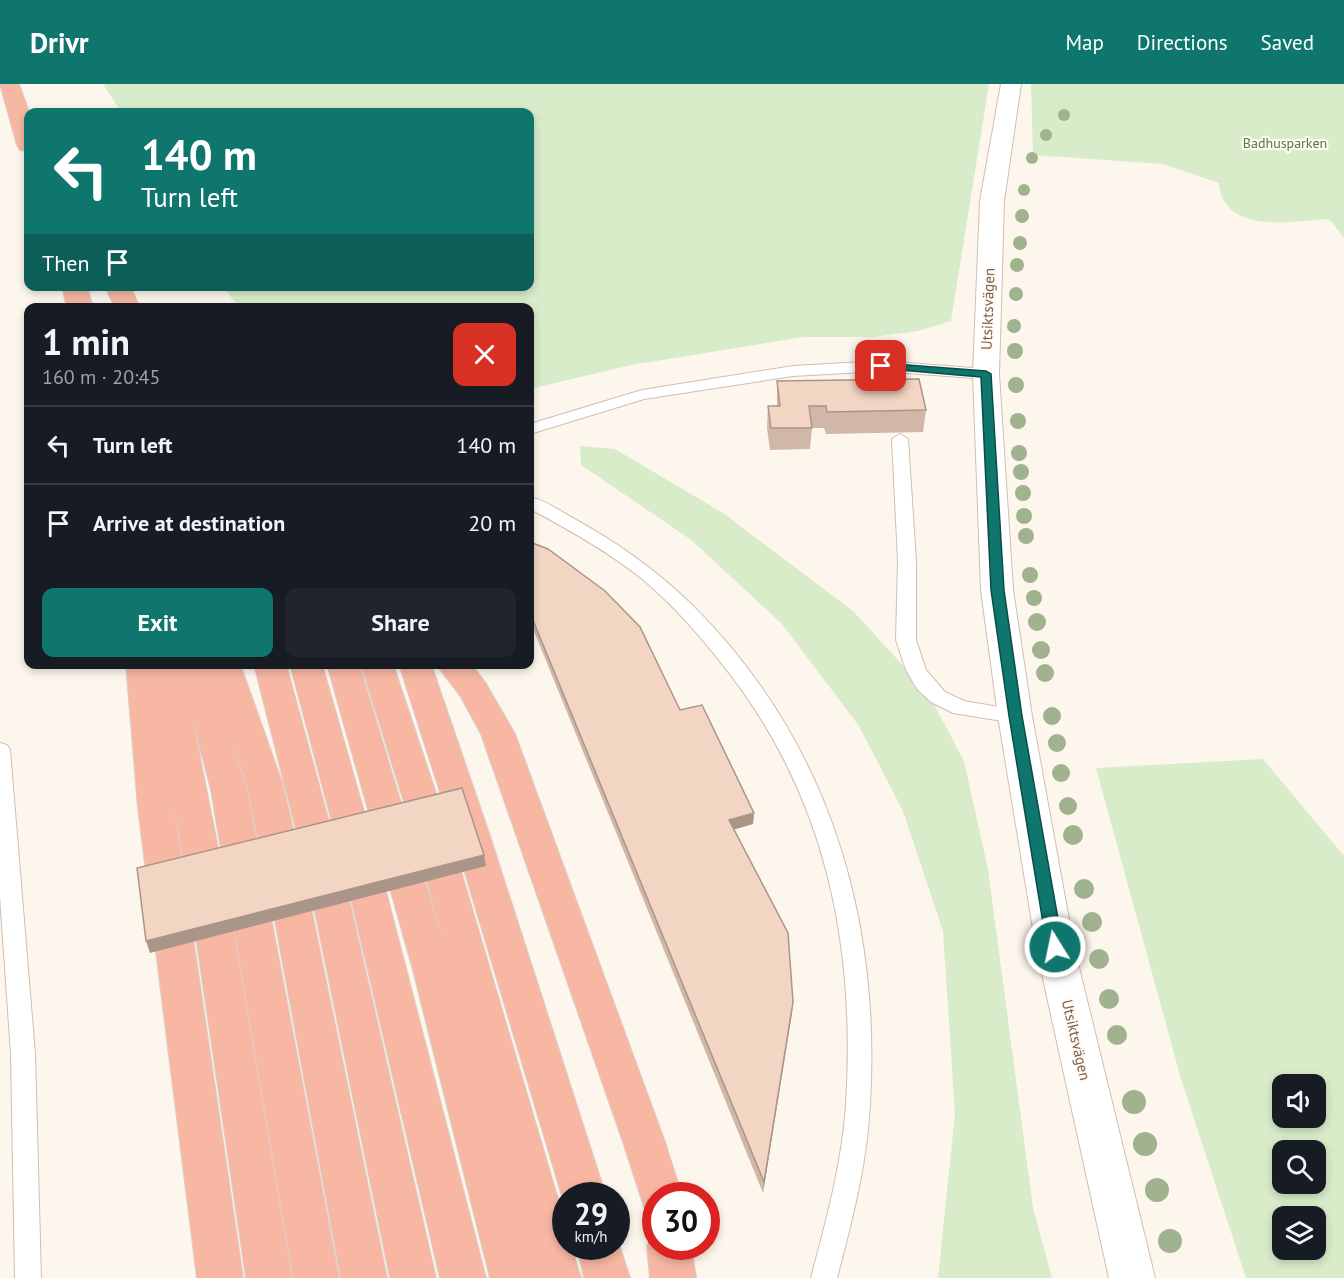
<!DOCTYPE html>
<html lang="en">
<head>
<meta charset="utf-8">
<style>
  body { margin:0; font-family:"PT Sans",sans-serif; background:#20242c; color:#f1f3f6; height:100vh; display:flex; flex-direction:column; font-size:22px; white-space:nowrap }
  * { box-sizing:border-box; margin:0 }
  p { font-size:20px; color:#9ea1a6 }
  .icon { flex:none; width:33px; height:33px; fill:none; stroke:currentColor; stroke-width:2; stroke-linecap:round; stroke-linejoin:round }
  .map { position:relative; flex:1; overflow:hidden }
  .side { position:absolute; left:24px; top:219px; width:510px; height:366px; display:flex; flex-direction:column; background:#171b24; border-radius:12px; box-shadow:0 3px 9px #0003 }
  .side>* { flex:none }
  .banner { position:absolute; left:24px; top:24px; width:510px; height:183px; border-radius:12px; box-shadow:0 3px 9px #0003; background:#0f766e; color:#fff; overflow:hidden }
  .buttons { position:absolute; left:1272px; top:990px; display:grid; gap:12px }
  .buttons a { display:grid; place-items:center; width:54px; height:54px; border-radius:12px; background:#171b24; box-shadow:0 3px 9px #0003; font-size:30px }
  .speed { position:absolute; left:552px; top:1098px; display:flex; gap:12px; font-size:30px; font-weight:700; text-align:center }
  .speed>* { display:grid; place-content:center; width:78px; height:78px; border-radius:50%; background:#171b24; box-shadow:0 3px 9px #0003; line-height:1 }
  .speed small { font-size:15px; font-weight:400 }
  .speed .limit { border:9px solid #d22; background:#fff; color:#111 }
  .pin { position:absolute; display:grid; place-items:center; width:51px; height:51px; color:#fff; margin:-26px; border-radius:12px; box-shadow:0 3px 9px #0006 }
  .me { position:absolute; width:66px; margin:-33px; rotate:350deg; stroke-linejoin:round; filter:drop-shadow(0 0 4px #0008) }
  .turn { display:flex; align-items:center; gap:21px; height:126px; padding:0 18px; font-size:27px }
  .turn .icon { width:78px; height:78px; stroke-width:2.5 }
  .turn b { display:block; font-size:42px; line-height:51px }
  .then { display:flex; align-items:center; height:57px; padding:0 18px; background:#0003; gap:12px; font-size:22px }
  .round { display:grid; place-items:center; flex:none; width:63px; height:63px; border-radius:12px; background:#20242c }
  .summary { display:flex; align-items:center; justify-content:space-between; height:102px; padding:0 18px }
  h1 { font-size:36px; font-weight:600; line-height:45px }
  .cta { display:flex; gap:12px; margin-top:auto; padding:12px 18px }
  .cta a { flex:1; height:69px; border-radius:12px; background:#0f766e; color:#fff; font-size:24px; font-weight:600; line-height:69px; text-align:center }
  .cta a+a { background:#20242c; color:#f1f3f6 }
  ul { padding:0; list-style:none }
  li { display:flex; align-items:center; gap:18px; height:78px; padding:0 18px; border-top:2px solid #363941 }
  li div { flex:1 }
  li b { display:block; font-size:22px }
  li em { font-style:normal }
  header { display:flex; align-items:center; gap:36px; box-sizing:border-box; height:84px; padding:0 30px; background:#0f766e; color:#fff }
  header strong { font-size:28px }
  nav { display:flex; gap:33px; margin-inline-start:auto; font-size:21px }
  .map>svg:first-child { display:block }
  .green { fill:#d8ecc9; fill-rule:evenodd }
  .lines { fill:none; stroke-linecap:round; stroke-linejoin:round }
  .service-casing { stroke:#d1beb0; stroke-width:2 }
  .minor-casing { stroke:#d1beb0; stroke-width:2 }
  .motorway-casing { stroke:#dad1cd; stroke-width:2 }
  .service { fill:#fff; fill-rule:evenodd }
  .minor { fill:#fff; fill-rule:evenodd }
  .motorway { fill:#f7b7a3; fill-rule:evenodd }
  .tree { fill:#a0b28e }
  .wall { fill:#d1b7a8 }
  .shaded-wall { fill:#aa9588 }
  .building { fill:#f3d5c3; stroke:#aa9588; stroke-width:1.5 }
  .route { fill:#0f766e; stroke:#0a4d48; stroke-width:1.5 }
  .labels { text-anchor:middle; stroke-width:4.5; stroke-linejoin:round; paint-order:stroke }
  .far-park-label { font-size:14px; fill:#537a41; stroke:#fffaf3 }
  .street-label { font-size:15px; fill:#7a5c4d; stroke:#fffaf3 }
</style>
</head>
<body>
<header>
<strong>Drivr</strong>
<nav><a>Map</a><a>Directions</a><a>Saved</a></nav>
</header>
<div class="map">
<svg width="1344" height="1194" viewBox="0 0 1344 1194">
  <rect width="100%" height="100%" fill="#fdf6ec"/>
  <path class="green" d="M103,0h886l-38,237 -33,10 -45,6h-69l-173,28 -101,24v-81l-292,-1 -14,-20 306,-1v-174h-409z
    M1031,0h313v154l-13,-17 -5,-2c-35,3 -103,15 -107,-36l-56,-19 -130,-9z
    M580,362l35,3 108,64 130,98 75,82 36,68 24,108 45,339 19,70h-114l17,-164 -12,-183 -40,-120 -44,-85 -77,-102 -92,-85 -109,-74z
    M1263,675l81,97v422h-98l-65,-199 -85,-311zM1316,1000v34h-34v-34zM1316,1066v34h-34v-34zM1316,1132v34h-34v-34z"/>
  <g class="lines">
    <g class="service-casing">
      <path id="service" d="M881,277l105,8 8,5 -8,5 -105,-8 -88,5 -149,23 -114,35v-10l112,-34 151,-24z
        M900,350l8,5 8,122v79l10,30 19,22 19,9 58,10 3,5 -3,5 -7,2 -62,-10 -22,-11 -14,-13 -11,-19 -10,-30 2,-79 -6,-122z
        M530,413c15,3 28,13 41,20 44,24 84,52 120,87 137,135 190,312 179,501 -3,59 -18,116 -33,173h-26c15,-57 31,-114 35,-173 10,-165 -21,-314 -127,-445 -24,-30 -49,-58 -78,-82 -34,-27 -73,-49 -111,-69z
        M0,659l7,2 3,5 25,304 6,224h-26l-4,-224 -11,-158z"/>
    </g>
    <g class="minor-casing">
      <path id="minor" d="M1001,0h20l-17,117 -5,173 14,216 19,126 42,231 81,331h-46l-73,-331 -38,-231 -17,-126 -8,-216 7,-173z"/>
    </g>
    <g class="motorway-casing">
      <path id="motorway" d="M0,0h19l10,28 -1,39 -8,-1 -3,-5z
        M62,202h25l6,22h-26z
        M105,202h25l10,22h-25z
        M126,580h114l42,118 24,101 81,395h-46l-73,-395 -22,-101 -17,-53 18,61 92,488h-46l-82,-488 -19,-73 37,186 63,375h-46l-55,-375 -18,-102 70,477h-46l-59,-470z
        M254,580h32l57,209 93,405h-46l-83,-405z
        M290,580h32l57,200 107,414h-46l-97,-414z
        M327,580h32l85,281 -27,-101 -56,-180h32l60,180 113,382v20h5l10,32h-91l-77,-308z
        M399,580h32l58,169 117,363h-40v7l-4,-7 -109,-363z
        M436,580h35l14,18 30,52 150,408 17,54h-26v19l-11,-5 -22,-68 -142,-408 -20,-37z
        M656,1146v16h35l5,32h-46l-3,-32z
        M616,1151l14,43h-46l-7,-32h39z"/>
    </g>
    <use href="#service" class="service"/>
    <use href="#minor" class="minor"/>
    <use href="#motorway" class="motorway"/>
  </g>
  <g class="tree">
    <circle cx="1064" cy="31" r="6"/>
    <circle cx="1046" cy="51" r="6"/>
    <circle cx="1032" cy="74" r="6"/>
    <circle cx="1024" cy="106" r="6"/>
    <circle cx="1022" cy="132" r="7"/>
    <circle cx="1020" cy="159" r="7"/>
    <circle cx="1017" cy="181" r="7"/>
    <circle cx="1016" cy="210" r="7"/>
    <circle cx="1014" cy="242" r="7"/>
    <circle cx="1015" cy="267" r="8"/>
    <circle cx="1016" cy="301" r="8"/>
    <circle cx="1018" cy="337" r="8"/>
    <circle cx="1019" cy="369" r="8"/>
    <circle cx="1021" cy="388" r="8"/>
    <circle cx="1023" cy="409" r="8"/>
    <circle cx="1024" cy="432" r="8"/>
    <circle cx="1026" cy="452" r="8"/>
    <circle cx="1030" cy="491" r="8"/>
    <circle cx="1034" cy="514" r="8"/>
    <circle cx="1037" cy="538" r="9"/>
    <circle cx="1041" cy="566" r="9"/>
    <circle cx="1045" cy="589" r="9"/>
    <circle cx="1052" cy="632" r="9"/>
    <circle cx="1057" cy="659" r="9"/>
    <circle cx="1061" cy="689" r="9"/>
    <circle cx="1068" cy="722" r="9"/>
    <circle cx="1073" cy="751" r="10"/>
    <circle cx="1084" cy="805" r="10"/>
    <circle cx="1092" cy="838" r="10"/>
    <circle cx="1099" cy="875" r="10"/>
    <circle cx="1109" cy="915" r="10"/>
    <circle cx="1117" cy="951" r="10"/>
    <circle cx="1134" cy="1018" r="12"/>
    <circle cx="1145" cy="1060" r="12"/>
    <circle cx="1157" cy="1106" r="12"/>
    <circle cx="1170" cy="1157" r="12"/>
  </g>
  <path class="wall" d="M777,297l149,29 -3,22 -97,2 -2,-6h-12l-2,21 -40,1 -3,-22 1,-22h9z
    M530,529l150,97 74,103 -1,11 -19,5 59,173 -30,191 -232,-569z"/>
  <path class="shaded-wall" d="M754,729l-1,11 -24,7v-11z
    M484,771l2,11 -336,87 -4,-12z
    M793,918l-1,11 -29,180 1,-11z"/>
  <path class="building" d="M919,295l7,31 -99,2 -1,-6h-17l3,22h-41l-3,-22h12l-3,-25z
    M530,458l18,7 57,42 35,36 40,83 22,-5 52,108 -25,7 59,113 5,69 -29,180 -234,-569z
    M462,704l22,67 -338,86 -9,-73z"/>
  <path class="route" d="M881,279l105,8 5,3 13,216 18,126 41,231 -8,6 -8,-6 -38,-231 -18,-126 -10,-213 -104,-9v-4z"/>
  <g class="labels">
    <g class="far-park-label">
      <text x="1285" y="64">Badhusparken</text>
    </g>
    <g class="street-label">
      <text transform="translate(988 225) rotate(-88)" y="5">Utsiktsvägen</text>
      <text transform="translate(1076 956) rotate(77)" y="5">Utsiktsvägen</text>
    </g>
  </g>
</svg>
<div class="buttons">
<a><svg class="icon" aria-label="sound" viewBox="0 0 24 24"><path d="M4 9h4l5-4v14l-5-4H4zM17 9q2 3 0 6"/></svg></a>
<a><svg class="icon" aria-label="search" viewBox="0 0 24 24"><circle cx="10" cy="10" r="6"/><path d="M15 15l6 6"/></svg></a>
<a><svg class="icon" aria-label="layers" viewBox="0 0 24 24"><path d="M12 4l9 5-9 5-9-5zM3 14l9 5 9-5"/></svg></a>
</div>
<div class="speed"><div>29<small>km/h</small></div><div class="limit">30</div></div>
<div class="pin" style="left:881px;top:282px;background:#d93025"><svg class="icon" aria-label="arrive" viewBox="0 0 24 24"><path d="M6 21V4h12l-3 4 3 4H6"/></svg></div>
<svg class="me" style="left:1055px;top:863px" viewBox="-20 -20 40 40"><circle r="17" fill="#0f766e" stroke="#fff" stroke-width="3"/><path d="M0-11L8 9 0 5-8 9z" fill="#fff"/></svg>
<div class="banner">
<div class="turn"><svg class="icon" aria-label="left" viewBox="0 0 24 24"><path d="M17 20v-9H6M10 6l-5 5 5 5"/></svg><div><b>140 m</b>Turn left</div></div>
<div class="then">Then<svg class="icon" aria-label="arrive" viewBox="0 0 24 24"><path d="M6 21V4h12l-3 4 3 4H6"/></svg></div>
</div>
<section class="side">
<div class="summary"><div><h1>1 min</h1><p>160 m · 20:45</p></div><a class="round" style="background:#d93025;color:#fff"><svg class="icon" aria-label="close" viewBox="0 0 24 24"><path d="M6 6l12 12M18 6L6 18"/></svg></a></div>
<ul>
<li><svg class="icon" aria-label="left" viewBox="0 0 24 24"><path d="M17 20v-9H6M10 6l-5 5 5 5"/></svg><div><b>Turn left</b></div><em>140 m</em></li>
<li><svg class="icon" aria-label="arrive" viewBox="0 0 24 24"><path d="M6 21V4h12l-3 4 3 4H6"/></svg><div><b>Arrive at destination</b></div><em>20 m</em></li>
</ul>
<div class="cta"><a>Exit</a><a>Share</a></div>
</section>
</div>
</body>
</html>
